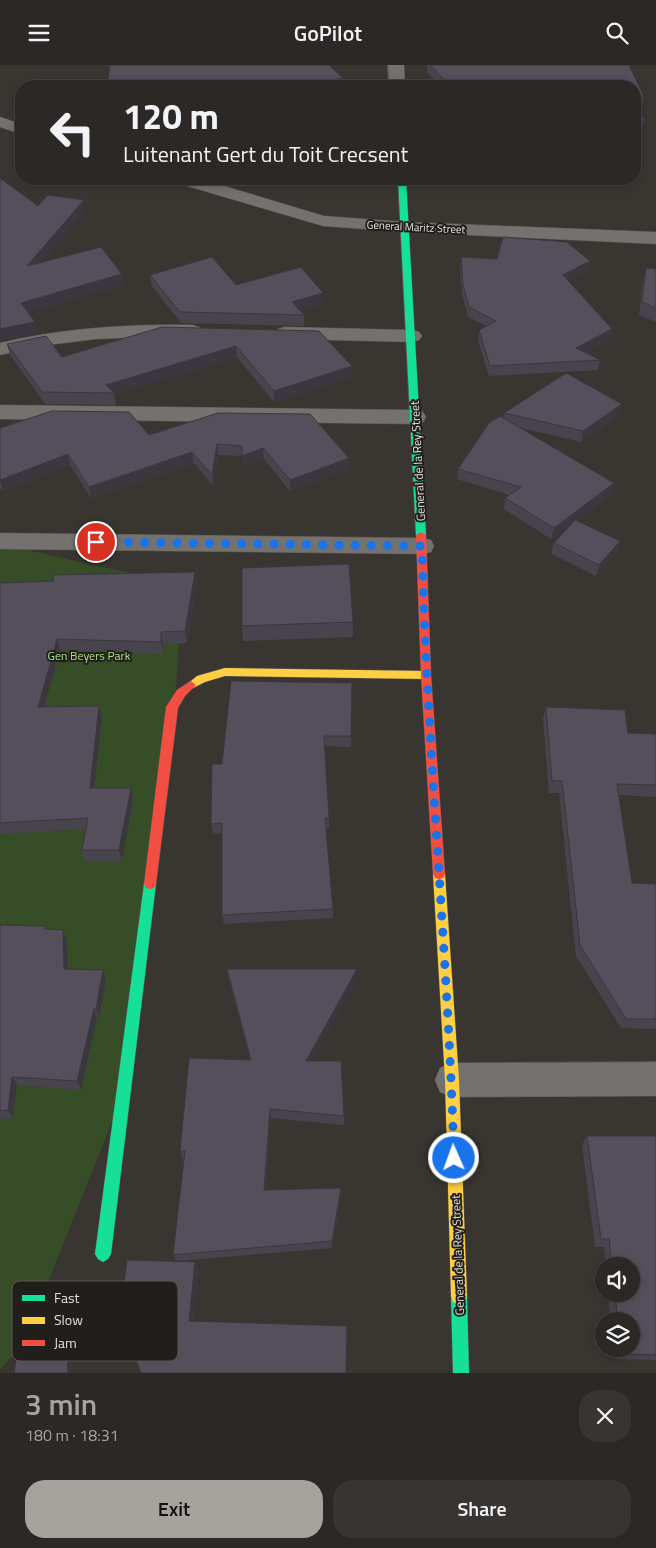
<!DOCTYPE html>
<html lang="en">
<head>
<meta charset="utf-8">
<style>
  body { margin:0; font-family:"Titillium Web",sans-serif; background:#373432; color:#f1f3f6; height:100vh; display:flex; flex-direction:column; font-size:19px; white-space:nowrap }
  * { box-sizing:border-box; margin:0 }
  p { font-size:16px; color:#a6a6a7 }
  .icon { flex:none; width:28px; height:28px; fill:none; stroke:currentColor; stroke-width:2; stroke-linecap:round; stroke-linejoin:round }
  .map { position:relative; height:1308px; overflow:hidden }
  .panel { display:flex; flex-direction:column; background:#2b2826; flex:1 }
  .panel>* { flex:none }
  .banner { position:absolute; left:15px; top:15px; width:626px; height:105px; border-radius:20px; box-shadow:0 2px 8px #0003,0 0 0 1px #474443; background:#2b2826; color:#f1f3f6; overflow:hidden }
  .buttons { position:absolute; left:595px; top:1192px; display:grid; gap:10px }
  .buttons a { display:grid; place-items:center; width:45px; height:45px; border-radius:50%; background:#2b2826; box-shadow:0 2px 8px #0003,0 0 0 1px #474443; font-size:25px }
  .pin { position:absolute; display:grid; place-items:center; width:42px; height:42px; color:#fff; margin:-21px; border:2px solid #fff; border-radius:50%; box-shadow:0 1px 5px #0007 }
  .me { position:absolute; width:55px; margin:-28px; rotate:358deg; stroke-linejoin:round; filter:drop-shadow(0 0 4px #0008) }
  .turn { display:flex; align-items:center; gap:18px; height:105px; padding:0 25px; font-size:22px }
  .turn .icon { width:65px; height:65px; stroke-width:2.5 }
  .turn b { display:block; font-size:35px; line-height:42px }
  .round { display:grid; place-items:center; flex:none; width:52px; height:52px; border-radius:20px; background:#373432 }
  .headline { display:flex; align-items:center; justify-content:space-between; height:85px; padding:0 25px }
  h1 { font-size:30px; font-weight:600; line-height:38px; color:#a6a39f }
  .action { display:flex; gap:10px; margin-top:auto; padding:10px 25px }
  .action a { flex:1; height:58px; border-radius:20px; background:#a6a39f; color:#111; font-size:20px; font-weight:600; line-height:58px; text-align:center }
  .action a+a { background:#373432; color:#f1f3f6 }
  header { display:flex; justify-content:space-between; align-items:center; height:65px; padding:0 25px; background:#2b2826; font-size:22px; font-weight:600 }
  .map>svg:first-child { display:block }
  .green { fill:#364d27 }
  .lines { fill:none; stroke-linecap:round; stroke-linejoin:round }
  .street-casing { stroke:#575450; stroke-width:1 }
  .fast-casing { stroke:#575450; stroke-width:1 }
  .slow-casing { stroke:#575450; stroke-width:1 }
  .jam-casing { stroke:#575450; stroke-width:1 }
  .street { fill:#74726f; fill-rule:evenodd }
  .fast { fill:#16e098; fill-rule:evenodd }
  .slow { fill:#ffcf43; fill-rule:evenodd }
  .jam { fill:#f24e42; fill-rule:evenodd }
  .wall { fill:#48444d }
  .shaded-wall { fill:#3b373f }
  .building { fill:#544f5a; stroke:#3b373f }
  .route { stroke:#1a73e8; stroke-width:9; stroke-dasharray:0 16.2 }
  .labels { text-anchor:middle; stroke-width:4; stroke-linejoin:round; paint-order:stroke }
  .far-street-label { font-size:11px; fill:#e1ded9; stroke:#211f1b }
  .street-label { font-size:12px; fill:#e1ded9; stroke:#211f1b }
  .park-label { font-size:12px; fill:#a5e282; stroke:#211f1b }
  .key { fill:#211f1b; stroke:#5b5854; stroke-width:1 }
  .key-label { font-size:14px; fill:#e1ded9 }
</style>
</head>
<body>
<header><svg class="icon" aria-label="menu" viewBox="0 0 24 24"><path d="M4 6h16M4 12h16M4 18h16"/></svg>GoPilot<svg class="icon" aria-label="search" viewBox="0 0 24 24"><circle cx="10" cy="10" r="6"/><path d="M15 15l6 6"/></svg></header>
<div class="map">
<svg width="656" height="1308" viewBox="0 0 656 1308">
  <rect width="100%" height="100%" fill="#393632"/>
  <path class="green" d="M0,479l183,41 -8,113 -52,396 -99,248 -24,28z"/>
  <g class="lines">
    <g class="street-casing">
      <path id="street" d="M388,0h16l1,21h-16z
        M0,52l21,7v10l-21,-7z
        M174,114h27l123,37 81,6 251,10v12l-251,-12 -82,-6 -146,-43z
        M192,260l7,2 3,4 -3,4 -103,4 -48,6 -48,10v-12c64,-15 127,-19 192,-18z
        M285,262l127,3 7,2 3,4 -3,4 -7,2 -127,-3 -7,-2 -3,-4 3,-4z
        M0,340l415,5 8,2 3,5 -3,5 -8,2 -415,-5z
        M0,468l422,5 9,2 3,6 -3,6 -9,2 -422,-5z
        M656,997v34l-204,1 -12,-5 -5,-12 5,-12 12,-5z"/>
    </g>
    <g class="fast-casing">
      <path id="fast" d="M398,114h8l20,356 -5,3 -5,-3z
        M150,814l4,1 2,4 -45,370 -3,5 -5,3 -5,-3 -3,-5 49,-370 2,-4z
        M459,1223l6,2 2,6 2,77h-16l-2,-77 2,-6z"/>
    </g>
    <g class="slow-casing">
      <path id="slow" d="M225,603l201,3 5,4 -5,4 -201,-3 -20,6 -14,7 -5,-4 11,-9z
        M439,804l4,1 2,4 14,206 8,216 -2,6 -6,2 -6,-2 -2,-6 -6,-216 -12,-206 2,-4z"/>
    </g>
    <g class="jam-casing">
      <path id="jam" d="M421,467l5,3 5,140 14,199 -2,4 -4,1 -4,-1 -2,-4 -12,-199 -5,-140z
        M191,616l5,4 -11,11 -7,12 -22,176 -2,4 -4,1 -4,-1 -2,-4 22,-177 11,-17z"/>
    </g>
    <use href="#street" class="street"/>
    <use href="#fast" class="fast"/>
    <use href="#slow" class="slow"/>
    <use href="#jam" class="jam"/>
  </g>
  <path class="wall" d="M427,0h202l15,31 -2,10h-7l7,25 -7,1v-46h-194l-14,-14z
    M461,192l36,2 93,2 -2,9 -20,11 42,58 -25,13 15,8 -2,10 -109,6 -11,-36 1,-10 7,-4 -18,-9 -6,-22 -2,-28z
    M646,203l10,1v53l-17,-7 4,-34z
    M150,210l86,10 87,8v11l-23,7 4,4v11l-123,-3 -29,-37z
    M162,262l190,39 -1,11 -77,25 -37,-45 -123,37 2,11 -71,-1 -35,-49 -3,-11 55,13z
    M218,348l131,56 -59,22 -26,-32 -21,7 -1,-10 -24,-1 -5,31 -19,-23 -103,35 -21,-33 -67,26 -3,-3v-60l149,7z
    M504,348l115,3 -38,26 -60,-14 91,66 -35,26 40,32 -21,24 -45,-22 3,-11 15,-17 -18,13 -47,-30 1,-11 4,-3 -52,-16 1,-10 45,-51z
    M0,518l197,1 -10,59 -24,1v10l-103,-4 -16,57 58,10 -8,71h37l2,11 -11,62h-37l-3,-11 4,-21 -86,5z
    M353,557v15l-110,4 -1,-15z
    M352,618l-1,64 -27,-1 5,72v10h-3l7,81v9l-109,6 -2,-9v-82l-9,1 -2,-10 11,-60z
    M546,642l82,26 28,1v63l-38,-2 14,88 24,1v145l-35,-1 -45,-72 -17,-163h-10l-6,-74z
    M0,860l45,1 1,3 17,1 4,10 1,29 35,1 3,9 -7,39h-2l-16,72 -64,-5 -4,33 -13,1z
    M227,904l129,11 -45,81 33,55v9l-73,-7 -5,72 75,-2v8l-9,52 -155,13 18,1 4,10 -58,101 35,-112 -3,-6 11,-96h-2l-2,-8 70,-92 -21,-80z
    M587,1071h69v224l-41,-1 -1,-10h17v-28h-20l-3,-27h23v-28h-25l-2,-19h-9l-13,-102z"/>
  <path class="shaded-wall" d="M343,13v8h-23v-3z
    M645,56l-3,10 -7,1v-10z
    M84,135l1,11 -56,66 -2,-11z
    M590,196l-2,9 -27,15 2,-10z
    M122,209l2,11 -100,29 -3,-11z
    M323,228v11l-31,9v-11z
    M35,257l3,11 -38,8v-12z
    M612,264l-2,10 -36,18 2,-9z
    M236,281l1,11 -123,37 -8,-9z
    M352,301l-1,11 -77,25v-11z
    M622,339l-3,12 -38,26 2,-11z
    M217,379l1,11 -5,31 -1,-11z
    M263,383l1,11 -21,7 -1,-10z
    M192,387l2,11 -103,35 -2,-11z
    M68,389l2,11 -67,26 -3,-11z
    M349,393v11l-59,22v-11z
    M614,418l-2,11 -61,45 3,-11z
    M620,476l-3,11 -21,24 3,-11z
    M195,507l2,12 -10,59 -2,-12z
    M161,567l2,12v10l-2,-12z
    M57,574l3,11 -19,69 -3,-12z
    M99,641l3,11 -9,81 -3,-10z
    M131,723l2,11 -11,62 -3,-11z
    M63,865l4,10 1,39 -4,-10z
    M357,904l-1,11 -50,90v-9z
    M103,905l3,9 -7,39 -3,-9z
    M94,944l3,9 -16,72 -4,-9z
    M12,1012l5,8 -4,33 -5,-8z
    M270,1044l1,9 -6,79 -1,-7z
    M341,1123v8l-9,52v-7z
    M195,1197l4,10 -6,57 -4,-8z
    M66,1269l5,5 1,34h-4z"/>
  <path class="building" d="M110,0h219l14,13 -23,5 3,3h-216z
    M430,0h199l15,31h-9v-10h-187l-2,-5z
    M635,40l10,16 -10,1z
    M0,113l38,28 10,-11 36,5 -57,66 74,-19 21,27 -101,29 14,19 -35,7z
    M503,172l64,5 23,19 -27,14 49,54 -36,19 24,12 -110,6 -11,-36 17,-9 -27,-14 -6,-22 -2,-28 36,2z
    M212,192l24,28 65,-18 22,26 -31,9 12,13 -124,-3 -30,-37z
    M646,203l10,1v39l-14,-6z
    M162,262l157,4 33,35 -78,25 -38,-45 -130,39 8,8 -72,-1 -35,-48 39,-8 16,21z
    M566,308l56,31 -39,27 -79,-18z
    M52,346l77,1 20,23 69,-22 92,1 39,44 -59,22 -27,-32 -21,8v-10l-25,-2 -5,31 -20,-23 -103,35 -21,-33 -68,26v-52z
    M500,351l114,67 -60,45 -49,-30 16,-11 -63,-18 31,-46z
    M575,455l45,21 -21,24 -45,-22z
    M349,499l4,58 -111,4v-58z
    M195,507l-10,59 -24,1v10l-104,-3 -19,68 61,-1 -9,82h41l-12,62h-37l6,-32 -88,5v-240l53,-2 1,-6z
    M231,616l121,2 -1,53h-27l5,82h-4l8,91 -111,6v-92l-11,1 1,-60h10z
    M546,642l79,3 3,23 28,1v51l-39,-1 15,99 24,1v135h-30l-46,-74 -18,-164h-10z
    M0,860l45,1 -1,3 19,1 1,39 39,1 -7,39h-2l-17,72 -65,-4 -4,33 -8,1z
    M227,904h130l-51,92h35l3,55 -74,-7 -6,81 77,-2 -9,53 -159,14 12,-104h-5l9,-93 62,2z
    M587,1071h69v219l-35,-1v-5h10v-28h-13l-3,-27h16v-28h-19l-3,-27h-8z
    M127,1195l68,2 -6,59 158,5 -1,47h-205l-21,-58z
    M66,1269l2,39h-54l5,-35z"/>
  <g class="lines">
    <path class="route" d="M96,477l326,4c5,204 26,408 32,612"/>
  </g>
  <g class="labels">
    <g class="far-street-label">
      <text transform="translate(416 162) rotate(3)" y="4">General Maritz Street</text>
    </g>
    <g class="street-label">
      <text transform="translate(418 396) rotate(-93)" y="4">General de la Rey Street</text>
      <text transform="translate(458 1190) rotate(-92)" y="4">General de la Rey Street</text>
    </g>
    <g class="park-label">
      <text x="89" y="595">Gen Beyers Park</text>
    </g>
  </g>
  <rect x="12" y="1216" width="166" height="80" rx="8" class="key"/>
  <rect x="22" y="1230" width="23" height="6" fill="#16e098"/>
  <rect x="22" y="1252" width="23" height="7" fill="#ffcf43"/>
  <rect x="22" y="1275" width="23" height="6" fill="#f24e42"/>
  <g class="key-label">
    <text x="54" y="1238">Fast</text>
    <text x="54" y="1260">Slow</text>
    <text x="54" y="1283">Jam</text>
  </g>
</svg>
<div class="buttons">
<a><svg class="icon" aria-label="sound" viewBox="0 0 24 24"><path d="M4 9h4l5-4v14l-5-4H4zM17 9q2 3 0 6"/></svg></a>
<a><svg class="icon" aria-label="layers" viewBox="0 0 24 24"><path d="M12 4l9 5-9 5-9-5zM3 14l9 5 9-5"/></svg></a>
</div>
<div class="pin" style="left:96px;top:477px;background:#d93025"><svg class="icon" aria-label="arrive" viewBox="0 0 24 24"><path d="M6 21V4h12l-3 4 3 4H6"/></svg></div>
<svg class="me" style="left:454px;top:1093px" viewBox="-20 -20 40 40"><circle r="17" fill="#1a73e8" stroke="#fff" stroke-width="3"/><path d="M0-11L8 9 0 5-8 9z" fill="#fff"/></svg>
<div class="banner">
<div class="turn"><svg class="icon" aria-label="left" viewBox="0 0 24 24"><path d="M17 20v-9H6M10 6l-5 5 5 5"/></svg><div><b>120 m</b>Luitenant Gert du Toit Crecsent</div></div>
</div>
</div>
<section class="panel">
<div class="headline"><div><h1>3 min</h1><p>180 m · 18:31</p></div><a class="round"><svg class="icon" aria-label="close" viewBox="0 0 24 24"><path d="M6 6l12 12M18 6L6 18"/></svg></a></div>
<div class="action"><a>Exit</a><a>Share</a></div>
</section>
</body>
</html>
